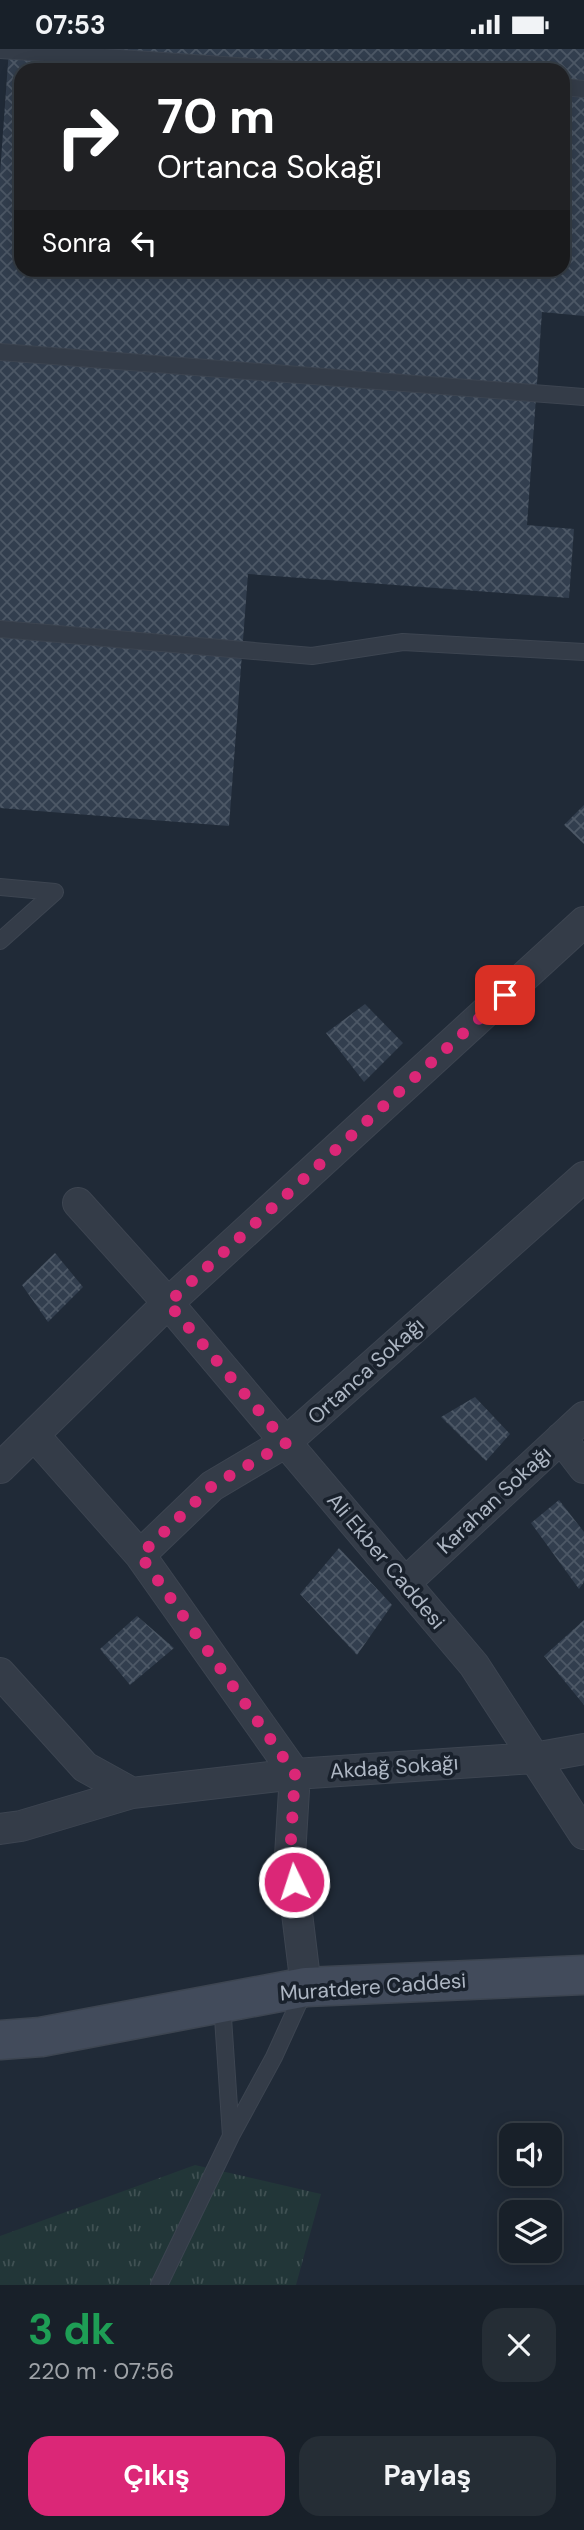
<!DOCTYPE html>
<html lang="tr">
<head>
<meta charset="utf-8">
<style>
  body { margin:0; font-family:"DM Sans",sans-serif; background:#252d35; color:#f1f3f6; height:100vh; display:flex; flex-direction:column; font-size:26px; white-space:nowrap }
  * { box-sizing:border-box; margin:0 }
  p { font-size:23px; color:#9fa3a8 }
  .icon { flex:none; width:38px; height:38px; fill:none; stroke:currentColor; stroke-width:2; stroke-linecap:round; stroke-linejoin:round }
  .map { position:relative; height:2236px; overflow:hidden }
  .panel { display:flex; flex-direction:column; background:#182029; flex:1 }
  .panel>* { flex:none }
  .hud { position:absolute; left:14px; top:14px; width:556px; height:214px; border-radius:21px; box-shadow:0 4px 18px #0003,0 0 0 2px #363e46; background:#202124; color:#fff; overflow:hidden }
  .tools { position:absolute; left:499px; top:2074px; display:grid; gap:14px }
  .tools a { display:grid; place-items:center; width:63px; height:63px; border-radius:14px; background:#182029; box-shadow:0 4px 18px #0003,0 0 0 2px #363e46; font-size:35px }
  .pin { position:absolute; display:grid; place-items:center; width:60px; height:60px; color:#fff; margin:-30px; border-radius:14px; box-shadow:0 4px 10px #0006 }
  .me { position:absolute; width:77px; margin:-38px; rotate:356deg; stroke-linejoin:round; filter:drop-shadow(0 0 5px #0008) }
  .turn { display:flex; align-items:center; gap:24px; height:147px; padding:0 28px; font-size:32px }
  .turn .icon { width:91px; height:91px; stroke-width:2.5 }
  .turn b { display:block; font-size:49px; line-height:60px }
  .then { display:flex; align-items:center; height:66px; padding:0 28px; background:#0003; gap:14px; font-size:26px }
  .round { display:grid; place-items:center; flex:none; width:74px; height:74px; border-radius:21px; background:#252d35 }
  .headline { display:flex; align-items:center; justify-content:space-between; height:119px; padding:0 28px }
  h1 { font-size:42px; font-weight:700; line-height:52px; color:#1e9e55 }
  .cta { display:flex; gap:14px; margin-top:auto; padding:14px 28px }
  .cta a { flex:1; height:80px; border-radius:21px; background:#db2777; color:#fff; font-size:28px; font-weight:700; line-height:80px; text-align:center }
  .cta a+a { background:#252d35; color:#f1f3f6 }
  .status { display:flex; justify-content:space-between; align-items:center; height:49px; padding:0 35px; background:#182029; direction:ltr }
  .status svg { height:19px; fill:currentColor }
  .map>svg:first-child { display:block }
  .grass { fill:url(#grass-tufts) }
  .building { fill:url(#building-cross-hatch); fill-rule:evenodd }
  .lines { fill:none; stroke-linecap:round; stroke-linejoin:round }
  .lane-casing { stroke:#3d4551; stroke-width:18 }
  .street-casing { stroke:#3d4551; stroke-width:32 }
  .secondary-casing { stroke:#3d4551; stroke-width:41 }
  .lane { stroke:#343c48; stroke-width:16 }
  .street { stroke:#343c48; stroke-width:30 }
  .secondary { stroke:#424b5b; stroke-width:38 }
  .route { stroke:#db2777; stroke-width:12; stroke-dasharray:0 21.6 }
  .labels { text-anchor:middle; stroke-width:7; stroke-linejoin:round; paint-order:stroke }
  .street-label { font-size:21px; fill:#aeb7c4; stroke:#19212c }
</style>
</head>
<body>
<div class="status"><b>07:53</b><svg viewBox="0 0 49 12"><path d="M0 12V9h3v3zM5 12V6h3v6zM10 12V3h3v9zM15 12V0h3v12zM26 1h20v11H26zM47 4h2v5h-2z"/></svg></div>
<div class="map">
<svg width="584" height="2236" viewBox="0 0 584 2236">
  <defs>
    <pattern id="grass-tufts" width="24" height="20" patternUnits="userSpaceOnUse" patternTransform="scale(1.75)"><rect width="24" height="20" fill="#223638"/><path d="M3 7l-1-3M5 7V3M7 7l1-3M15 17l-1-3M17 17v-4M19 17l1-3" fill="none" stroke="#405153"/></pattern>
    <pattern id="building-cross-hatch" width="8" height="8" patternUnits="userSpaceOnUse" patternTransform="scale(1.75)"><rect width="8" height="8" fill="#323e4e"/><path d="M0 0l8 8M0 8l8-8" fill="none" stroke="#4d5866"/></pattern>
  </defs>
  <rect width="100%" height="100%" fill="#202a37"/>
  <path class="grass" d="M195,2116l126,29 -25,91h-296v-49z"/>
  <path class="building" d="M9,0h575v267l-42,-4 -15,213 47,4 -5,69 -321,-24 -19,252 -229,-18v-634zM21,21h543v199h-543z
    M584,756v39l-20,-19z
    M365,955l38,39 -39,39 -38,-49z
    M55,1204l28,34 -35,35 -26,-37z
    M475,1348l35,37 -24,27 -45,-44z
    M559,1451l25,32v50l-5,7 -48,-66z
    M339,1499l53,57 -35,50 -57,-61z
    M137,1567l37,32 -44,37 -30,-36z
    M584,1571v85l-40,-49z"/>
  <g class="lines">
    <g class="lane-casing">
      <path id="lane" d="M0,1l298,20
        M564,38l20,2
        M0,303l584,45
        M0,580l312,27 91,-14 181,10
        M0,838l55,5 -55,49
        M222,1954l9,133
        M159,2236l72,-149 43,-79 31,-68"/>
    </g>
    <g class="street-casing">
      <path id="street" d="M78,1154l90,100 306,362 110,169
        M34,1386l106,120 155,219 -5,82 16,131
        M561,1389l23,30
        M0,1419l168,-165 416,-381
        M140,1506l72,-69 74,-44 298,-265
        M405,1534l179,-166
        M0,1624l85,94 47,26 163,-19 239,-16 50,-9
        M0,1780l21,-3 111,-33"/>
    </g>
    <g class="secondary-casing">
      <path id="secondary" d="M0,1991l41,-3 265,-50 278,-12"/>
    </g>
    <use href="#lane" class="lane"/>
    <use href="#street" class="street"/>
    <use href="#secondary" class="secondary"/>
  </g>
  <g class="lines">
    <path class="route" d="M294,1833l-4,-26 5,-82 -155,-219 72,-69 74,-43 -118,-140 337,-308"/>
  </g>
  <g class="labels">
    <g class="street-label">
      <text transform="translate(366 1322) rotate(-42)" y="7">Ortanca Sokağı</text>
      <text transform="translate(494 1451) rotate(-43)" y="7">Karahan Sokağı</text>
      <text transform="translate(386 1512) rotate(50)" y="7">Ali Ekber Caddesi</text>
      <text transform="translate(394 1718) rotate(-4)" y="7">Akdağ Sokağı</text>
      <text transform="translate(373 1938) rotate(-4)" y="7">Muratdere Caddesi</text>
    </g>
  </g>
</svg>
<div class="tools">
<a><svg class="icon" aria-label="sound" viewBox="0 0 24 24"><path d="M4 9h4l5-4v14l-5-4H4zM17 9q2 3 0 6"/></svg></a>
<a><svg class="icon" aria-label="layers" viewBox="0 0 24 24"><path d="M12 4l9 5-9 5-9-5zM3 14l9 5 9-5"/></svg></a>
</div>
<div class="pin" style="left:505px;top:946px;background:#d93025"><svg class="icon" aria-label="arrive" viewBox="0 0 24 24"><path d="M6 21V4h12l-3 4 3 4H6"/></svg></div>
<svg class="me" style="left:294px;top:1833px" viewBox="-20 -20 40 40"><circle r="17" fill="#db2777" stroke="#fff" stroke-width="3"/><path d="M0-11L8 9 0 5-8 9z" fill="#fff"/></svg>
<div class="hud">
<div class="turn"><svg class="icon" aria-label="right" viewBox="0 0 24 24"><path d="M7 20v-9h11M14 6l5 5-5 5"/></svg><div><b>70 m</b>Ortanca Sokağı</div></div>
<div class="then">Sonra<svg class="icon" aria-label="left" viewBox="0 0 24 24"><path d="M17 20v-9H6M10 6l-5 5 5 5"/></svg></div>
</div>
</div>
<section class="panel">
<div class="headline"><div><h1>3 dk</h1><p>220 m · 07:56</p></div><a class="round"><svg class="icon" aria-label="close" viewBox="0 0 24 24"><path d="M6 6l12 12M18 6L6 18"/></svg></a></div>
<div class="cta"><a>Çıkış</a><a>Paylaş</a></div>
</section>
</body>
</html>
